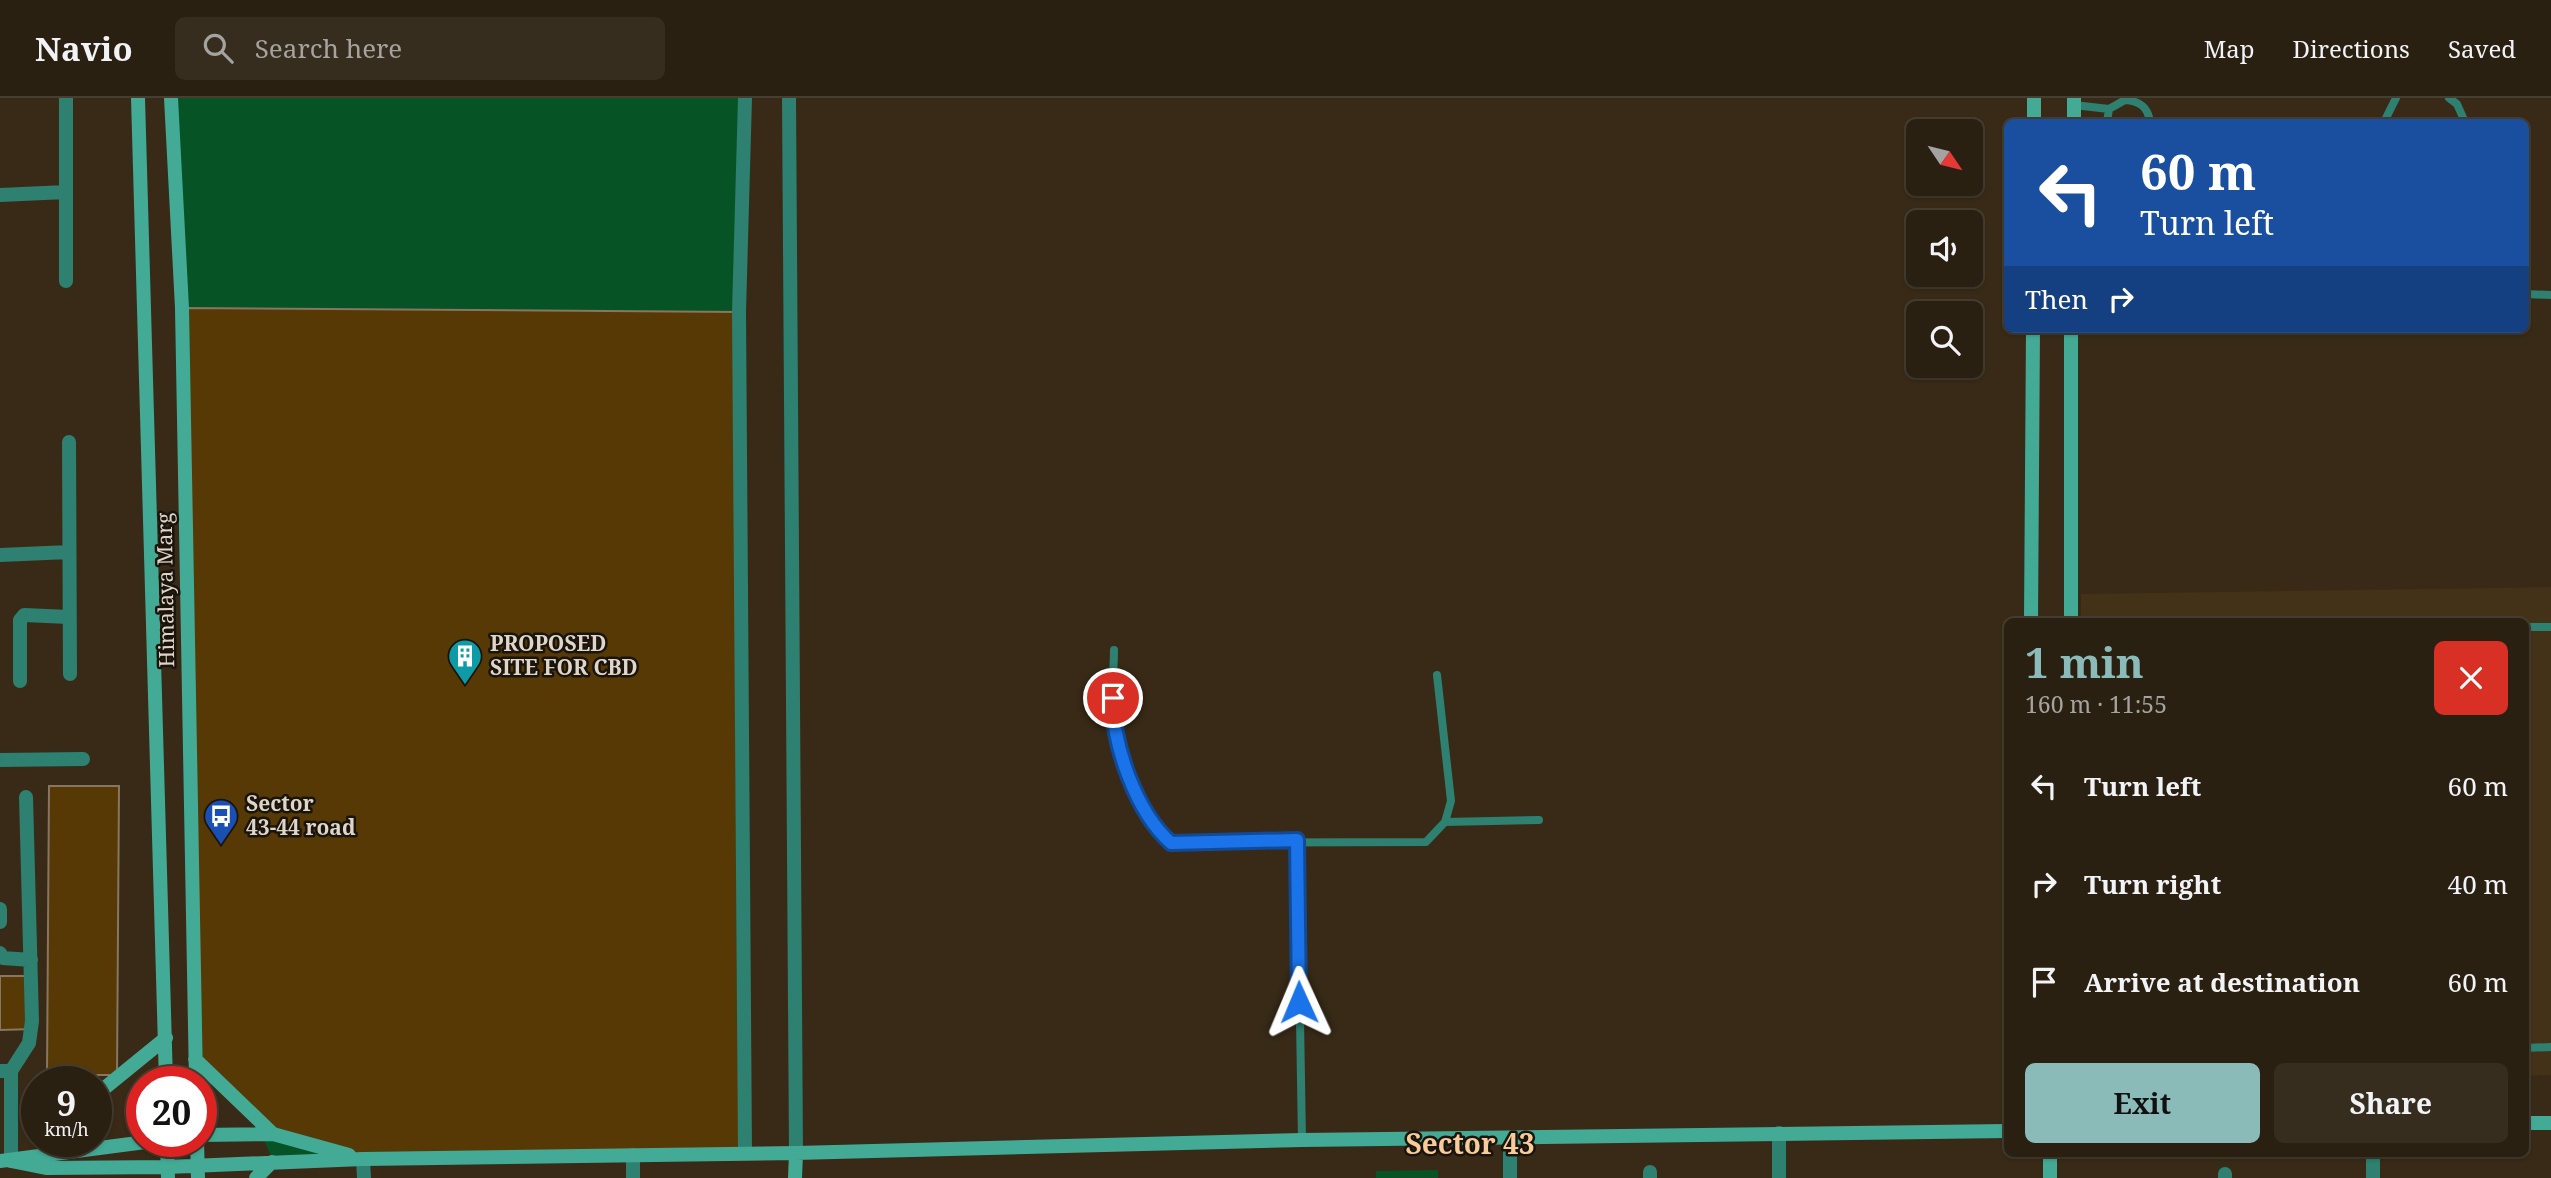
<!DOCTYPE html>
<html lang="en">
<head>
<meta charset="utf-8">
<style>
  body { margin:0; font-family:"Noto Serif",serif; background:#362d1f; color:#f1f3f6; height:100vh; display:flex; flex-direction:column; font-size:26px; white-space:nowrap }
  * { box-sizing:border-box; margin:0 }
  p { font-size:23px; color:#a5a39f }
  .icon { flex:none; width:38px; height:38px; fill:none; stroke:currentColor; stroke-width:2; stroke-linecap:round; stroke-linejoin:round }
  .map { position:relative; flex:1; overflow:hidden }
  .panel { position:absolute; left:2004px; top:520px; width:525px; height:539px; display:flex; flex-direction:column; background:#2a2011; border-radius:10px; box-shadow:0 2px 5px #0004,0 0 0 2px #463e31 }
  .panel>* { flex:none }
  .guide { position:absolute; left:2004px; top:21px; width:525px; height:214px; border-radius:10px; box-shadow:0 2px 5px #0004,0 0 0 2px #463e31; background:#1a4fa0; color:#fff; overflow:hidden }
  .needle { width:46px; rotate:125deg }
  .buttons { position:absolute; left:1906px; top:21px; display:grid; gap:14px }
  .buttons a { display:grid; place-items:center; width:77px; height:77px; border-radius:10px; background:#2a2011; box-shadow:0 2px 5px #0004,0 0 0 2px #463e31; font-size:35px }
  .speed { position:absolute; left:21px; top:968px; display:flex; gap:14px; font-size:35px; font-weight:700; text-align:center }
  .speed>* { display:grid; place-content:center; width:91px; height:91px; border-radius:50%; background:#2a2011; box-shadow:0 2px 5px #0004,0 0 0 2px #463e31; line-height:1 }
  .speed small { font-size:18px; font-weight:400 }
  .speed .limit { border:10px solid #d22; background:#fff; color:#111 }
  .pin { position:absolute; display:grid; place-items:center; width:60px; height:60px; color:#fff; margin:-30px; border:4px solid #fff; border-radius:50%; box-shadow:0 2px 7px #0007 }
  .me { position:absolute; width:77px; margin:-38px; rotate:359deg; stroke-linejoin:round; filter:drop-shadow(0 0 5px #0008) }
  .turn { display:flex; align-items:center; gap:24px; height:147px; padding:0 21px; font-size:32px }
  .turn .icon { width:91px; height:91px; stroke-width:2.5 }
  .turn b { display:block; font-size:49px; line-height:60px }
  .then { display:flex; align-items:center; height:66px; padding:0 21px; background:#0003; gap:14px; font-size:26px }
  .round { display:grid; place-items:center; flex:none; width:74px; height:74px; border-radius:10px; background:#362d1f }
  .head { display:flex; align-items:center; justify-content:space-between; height:119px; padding:0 21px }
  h1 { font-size:42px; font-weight:700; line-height:52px; color:#8bbbb9 }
  .action { display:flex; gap:14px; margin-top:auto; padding:14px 21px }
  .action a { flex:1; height:80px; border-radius:10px; background:#8bbbb9; color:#111; font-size:28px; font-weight:700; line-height:80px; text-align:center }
  .action a+a { background:#362d1f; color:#f1f3f6 }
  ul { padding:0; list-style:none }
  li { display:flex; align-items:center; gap:21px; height:98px; padding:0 21px }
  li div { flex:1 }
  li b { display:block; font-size:26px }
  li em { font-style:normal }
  header { display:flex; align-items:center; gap:42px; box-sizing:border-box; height:98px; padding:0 35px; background:#2a2011; border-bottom:2px solid #463e31 }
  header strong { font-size:33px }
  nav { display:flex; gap:38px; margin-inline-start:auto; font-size:24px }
  .search { width:490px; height:63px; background:#362d1f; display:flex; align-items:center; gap:18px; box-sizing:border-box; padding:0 24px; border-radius:10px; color:#a5a39f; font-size:26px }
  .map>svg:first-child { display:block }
  .built { fill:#433118 }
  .green { fill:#065426 }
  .building { fill:#563905; stroke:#877661; stroke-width:2 }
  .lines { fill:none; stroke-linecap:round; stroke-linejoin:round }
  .lane { stroke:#2e8070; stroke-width:8 }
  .street { stroke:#2e8070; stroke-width:14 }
  .secondary { stroke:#43aa96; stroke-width:14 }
  .route-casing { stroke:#114b97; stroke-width:18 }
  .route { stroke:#1a73e8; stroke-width:12 }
  .labels { text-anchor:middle; stroke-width:5; stroke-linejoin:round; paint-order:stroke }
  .street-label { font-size:21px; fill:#dfd6ca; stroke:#1a140c }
  .poi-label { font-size:21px; font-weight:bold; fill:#dfd6ca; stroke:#1a140c; text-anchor:start }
  .district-label { font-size:28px; font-weight:bold; fill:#f7cc9b; stroke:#1a140c }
</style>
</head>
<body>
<header>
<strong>Navio</strong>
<div class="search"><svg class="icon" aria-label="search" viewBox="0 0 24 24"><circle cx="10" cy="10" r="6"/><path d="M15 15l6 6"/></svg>Search here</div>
<nav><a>Map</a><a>Directions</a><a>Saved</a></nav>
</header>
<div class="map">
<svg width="2551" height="1080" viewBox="0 0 2551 1080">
  <rect width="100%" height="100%" fill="#382a17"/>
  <path class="built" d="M2551,489v488l-26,1v-455h-444v-27z"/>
  <path class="green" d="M171,0h579l-11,214 6,840 -474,4 -52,-118z
    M1438,1072v8h-62v-7z"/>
  <path class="building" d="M182,210l557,4 6,840 -382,7 -90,-25 -78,-75z
    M49,688h70l-2,289h-70z
    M0,878h32l1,53 -33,1z"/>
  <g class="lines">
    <path class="lane" d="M2449,0l8,6 8,18
      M2074,7l35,4
      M2107,24l2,-13 16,-9c15,1 23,7 25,22
      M2384,24l12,-24
      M2525,196l26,1
      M2525,529h26
      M1114,552c0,23 -4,48 -1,71 3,35 32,99 58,122l255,-1 19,-20 6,-21 -14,-126
      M1445,724l94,-2
      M1297,742l5,300
      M2525,950l26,-1"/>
    <path class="street" d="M745,0l-6,214 6,840
      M789,0l7,1055
      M0,97l66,-3
      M66,183v-183
      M69,344l1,232
      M0,457l69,-3
      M20,583v-61l4,-5 45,2
      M0,662l83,-1
      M0,811v13
      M0,855l3,5 28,2
      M0,973h11v90
      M11,973l18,-28 3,-22 -6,-224
      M1779,1035v45
      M1510,1040v40
      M2373,1055v25
      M633,1057v23
      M363,1061l1,19
      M1650,1074v6
      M2225,1076v4"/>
    <path class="secondary" d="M138,0l28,984
      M171,0l11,210 14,774
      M2034,24v-24
      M2074,24v-24
      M2071,231v292
      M2031,523l2,-292
      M195,961l78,75
      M96,997l70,-57
      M2525,1025h26
      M201,1037l72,-1 76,21
      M167,1043l1,37
      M197,1043l1,37
      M2050,1055v25
      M0,1063l153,-20
      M11,1063l35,7 121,-1 196,-8 433,-6 506,-13 705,-9
      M256,1080l16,-16
      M795,1080l1,-25"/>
  </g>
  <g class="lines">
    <g class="route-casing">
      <path id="route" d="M1113,600c-1,46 23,114 58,145l126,-3 2,162"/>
    </g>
    <use href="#route" class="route"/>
  </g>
  <defs>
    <g id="building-pin" transform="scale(1.75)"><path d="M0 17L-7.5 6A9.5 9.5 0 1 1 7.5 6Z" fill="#0f9aa8" stroke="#1a140c"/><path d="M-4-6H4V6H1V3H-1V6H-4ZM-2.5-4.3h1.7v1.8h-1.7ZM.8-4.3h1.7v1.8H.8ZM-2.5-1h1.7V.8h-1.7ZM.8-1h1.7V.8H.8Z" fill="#fff"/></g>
    <g id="bus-pin" transform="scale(1.75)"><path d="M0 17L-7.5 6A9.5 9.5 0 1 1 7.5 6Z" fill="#1a4fb4" stroke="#1a140c"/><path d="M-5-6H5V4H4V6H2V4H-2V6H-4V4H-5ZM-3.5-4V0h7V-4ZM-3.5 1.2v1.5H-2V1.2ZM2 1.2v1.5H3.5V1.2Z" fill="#fff"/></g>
  </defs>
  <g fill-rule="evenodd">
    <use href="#building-pin" x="465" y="558"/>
    <use href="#bus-pin" x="221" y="718"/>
  </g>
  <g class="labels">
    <g class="street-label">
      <text transform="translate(166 492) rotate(-91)" y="7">Himalaya Marg</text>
    </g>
    <g class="poi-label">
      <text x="490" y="553">PROPOSED<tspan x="490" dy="24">SITE FOR CBD</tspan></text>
      <text x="246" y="713">Sector<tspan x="246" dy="24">43-44 road</tspan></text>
    </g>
    <g class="district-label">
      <text x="1470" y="1056">Sector 43</text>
    </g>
  </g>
</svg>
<div class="buttons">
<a><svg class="needle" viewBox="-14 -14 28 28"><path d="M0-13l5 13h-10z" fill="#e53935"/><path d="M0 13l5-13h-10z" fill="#a5a39f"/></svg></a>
<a><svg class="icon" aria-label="sound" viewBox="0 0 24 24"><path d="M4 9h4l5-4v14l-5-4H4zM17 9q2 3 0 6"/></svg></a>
<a><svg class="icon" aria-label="search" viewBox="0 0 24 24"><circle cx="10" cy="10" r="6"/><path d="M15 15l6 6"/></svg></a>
</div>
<div class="speed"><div>9<small>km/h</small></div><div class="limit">20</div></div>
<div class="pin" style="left:1113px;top:600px;background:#d93025"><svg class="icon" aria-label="arrive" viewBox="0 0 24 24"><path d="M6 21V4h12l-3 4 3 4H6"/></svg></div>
<svg class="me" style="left:1299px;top:904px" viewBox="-20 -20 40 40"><path d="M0-17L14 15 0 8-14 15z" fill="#1a73e8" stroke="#fff" stroke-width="4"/></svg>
<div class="guide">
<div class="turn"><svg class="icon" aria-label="left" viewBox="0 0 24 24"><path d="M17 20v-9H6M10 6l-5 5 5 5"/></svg><div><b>60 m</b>Turn left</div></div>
<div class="then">Then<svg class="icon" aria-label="right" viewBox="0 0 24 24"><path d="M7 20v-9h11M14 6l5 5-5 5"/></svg></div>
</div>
<section class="panel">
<div class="head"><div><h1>1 min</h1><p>160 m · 11:55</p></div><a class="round" style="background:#d93025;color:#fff"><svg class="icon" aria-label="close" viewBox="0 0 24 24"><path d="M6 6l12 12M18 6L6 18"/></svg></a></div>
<ul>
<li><svg class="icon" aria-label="left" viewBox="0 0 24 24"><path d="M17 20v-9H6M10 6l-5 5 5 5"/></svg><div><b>Turn left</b></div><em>60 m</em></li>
<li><svg class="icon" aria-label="right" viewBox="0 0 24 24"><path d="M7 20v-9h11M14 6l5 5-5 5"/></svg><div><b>Turn right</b></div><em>40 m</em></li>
<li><svg class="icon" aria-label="arrive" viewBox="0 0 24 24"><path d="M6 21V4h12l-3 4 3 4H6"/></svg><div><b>Arrive at destination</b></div><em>60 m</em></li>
</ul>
<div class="action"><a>Exit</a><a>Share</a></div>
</section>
</div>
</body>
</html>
